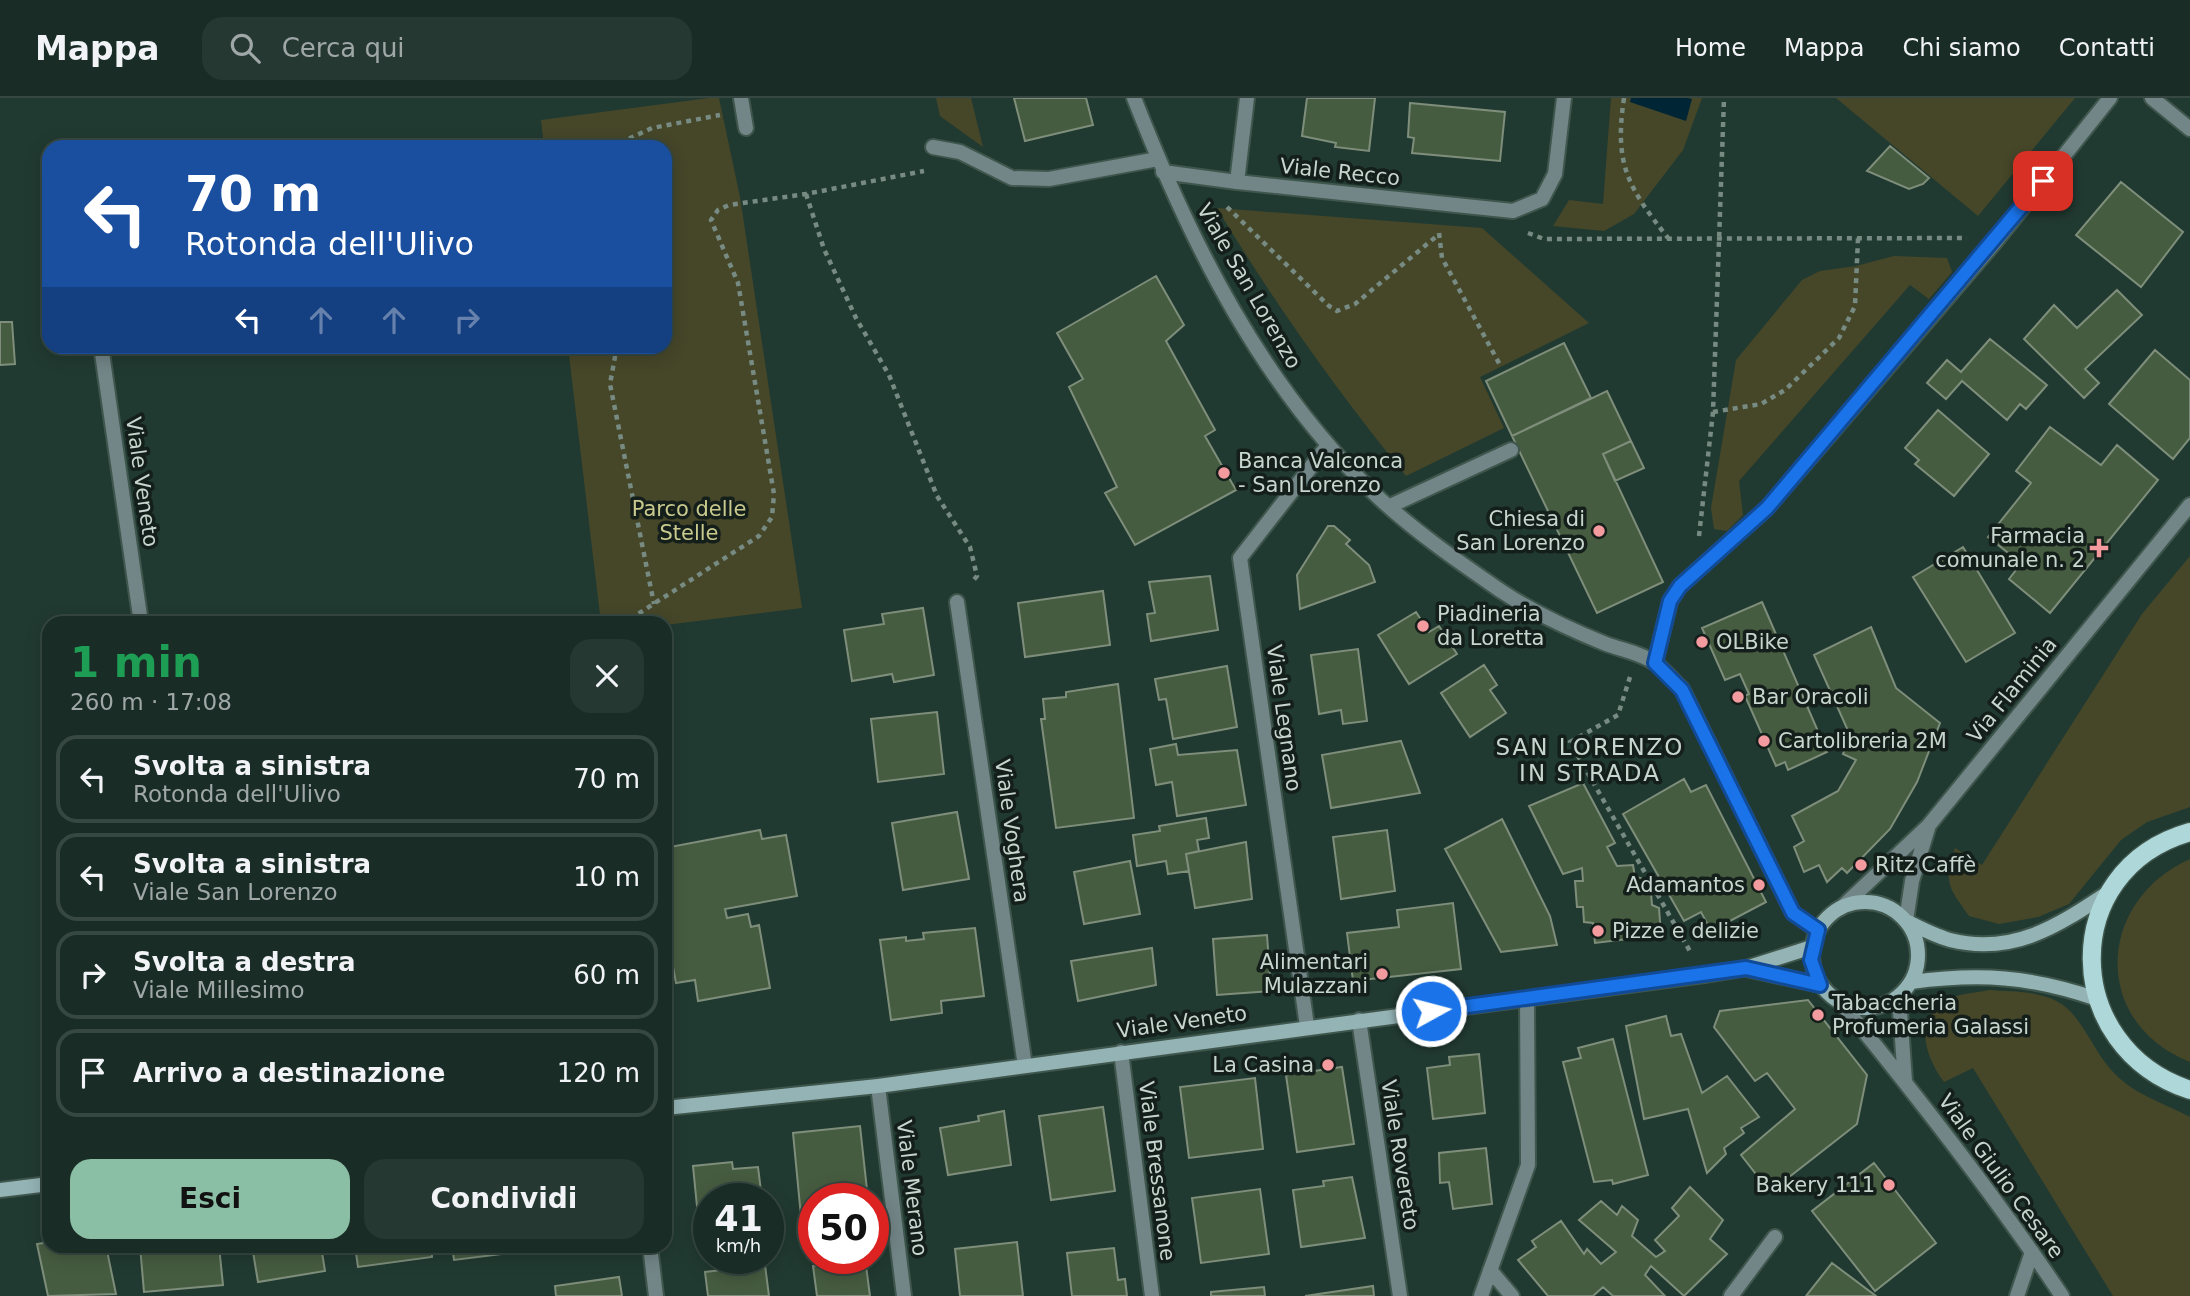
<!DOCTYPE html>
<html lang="it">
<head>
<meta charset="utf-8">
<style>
  body { margin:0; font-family:"DejaVu Sans",sans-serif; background:#263832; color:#f1f3f6; height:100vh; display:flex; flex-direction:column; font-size:26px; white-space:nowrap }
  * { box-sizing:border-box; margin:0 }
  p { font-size:23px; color:#9fa7a7 }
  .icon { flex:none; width:38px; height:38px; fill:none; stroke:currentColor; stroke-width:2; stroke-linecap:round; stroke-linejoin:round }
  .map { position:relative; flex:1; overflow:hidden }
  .drawer { position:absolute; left:42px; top:518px; width:630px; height:637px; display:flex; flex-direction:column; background:#192c25; border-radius:21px; box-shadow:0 4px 18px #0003,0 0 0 2px #374842 }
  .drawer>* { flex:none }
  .guide { position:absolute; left:42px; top:42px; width:630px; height:214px; border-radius:21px; box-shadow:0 4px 18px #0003,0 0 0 2px #374842; background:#1a4fa0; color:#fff; overflow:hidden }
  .speed { position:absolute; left:693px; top:1085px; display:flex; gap:14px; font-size:35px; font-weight:700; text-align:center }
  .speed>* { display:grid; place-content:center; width:91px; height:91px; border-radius:50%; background:#192c25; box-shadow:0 4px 18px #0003,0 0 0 2px #374842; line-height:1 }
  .speed small { font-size:18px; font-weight:400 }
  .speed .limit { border:10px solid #d22; background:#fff; color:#111 }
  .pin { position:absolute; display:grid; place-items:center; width:60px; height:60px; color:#fff; margin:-30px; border-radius:14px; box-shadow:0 4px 10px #0006 }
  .me { position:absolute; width:77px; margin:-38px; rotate:83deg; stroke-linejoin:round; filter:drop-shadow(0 0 5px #0008) }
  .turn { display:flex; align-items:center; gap:24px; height:147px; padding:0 28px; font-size:32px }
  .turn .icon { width:91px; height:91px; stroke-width:2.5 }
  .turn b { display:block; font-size:49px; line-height:60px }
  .lanes { display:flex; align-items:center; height:66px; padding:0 28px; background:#0003; justify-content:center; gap:35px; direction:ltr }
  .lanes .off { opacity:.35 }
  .round { display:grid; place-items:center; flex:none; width:74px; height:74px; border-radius:21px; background:#263832 }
  .summary { display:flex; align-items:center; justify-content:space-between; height:119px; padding:0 28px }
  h1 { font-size:42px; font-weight:600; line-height:52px; color:#1e9e55 }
  .action { display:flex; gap:14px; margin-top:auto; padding:14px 28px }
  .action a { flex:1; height:80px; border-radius:21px; background:#8abfa5; color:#111; font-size:28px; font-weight:600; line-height:80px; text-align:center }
  .action a+a { background:#263832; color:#f1f3f6 }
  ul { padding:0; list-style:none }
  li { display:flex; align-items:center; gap:21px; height:88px; margin:0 14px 10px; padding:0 14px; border:4px solid #374842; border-radius:21px }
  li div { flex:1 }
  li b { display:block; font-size:26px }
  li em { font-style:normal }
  header { display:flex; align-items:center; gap:42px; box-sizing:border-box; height:98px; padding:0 35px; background:#192c25; border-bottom:2px solid #374842 }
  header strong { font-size:33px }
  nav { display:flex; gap:38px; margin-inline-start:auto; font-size:24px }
  .search { width:490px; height:63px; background:#263832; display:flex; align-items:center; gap:18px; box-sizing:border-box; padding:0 24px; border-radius:21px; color:#9fa7a7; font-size:26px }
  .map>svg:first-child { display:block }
  .green { fill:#464729 }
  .water { fill:#002535 }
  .building { fill:#465c40; stroke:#7e8e7b; stroke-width:2 }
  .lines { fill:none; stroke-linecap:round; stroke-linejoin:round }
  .service-casing { stroke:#3f564d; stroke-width:18 }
  .minor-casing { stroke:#3f564d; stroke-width:18 }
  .secondary-casing { stroke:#3f564d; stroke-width:18 }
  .primary-casing { stroke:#3f564d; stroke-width:21 }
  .path { stroke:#778b83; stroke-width:4.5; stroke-dasharray:5 5; stroke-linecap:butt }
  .service { stroke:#728587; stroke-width:14 }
  .minor { stroke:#728587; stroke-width:14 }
  .secondary { stroke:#94b3b5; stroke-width:14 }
  .primary { stroke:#aed7d9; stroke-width:18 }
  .route-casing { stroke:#114b97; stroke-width:18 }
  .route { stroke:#1a73e8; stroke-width:12 }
  .poi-dot { fill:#f49b9f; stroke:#141e1a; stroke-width:2.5 }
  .labels { text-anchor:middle; stroke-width:7; stroke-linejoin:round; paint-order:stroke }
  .street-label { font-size:21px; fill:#c7d5cf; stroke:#141e1a }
  .poi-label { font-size:21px; fill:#c7d5cf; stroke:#141e1a; text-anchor:start }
  .park-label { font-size:21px; fill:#c9ca8d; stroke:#141e1a }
  .neighbourhood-label { font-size:23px; letter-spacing:2px; fill:#c7d5cf; stroke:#141e1a }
</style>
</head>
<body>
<header>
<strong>Mappa</strong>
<div class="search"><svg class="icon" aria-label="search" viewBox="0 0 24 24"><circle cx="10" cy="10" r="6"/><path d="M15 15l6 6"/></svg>Cerca qui</div>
<nav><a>Home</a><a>Mappa</a><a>Chi siamo</a><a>Contatti</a></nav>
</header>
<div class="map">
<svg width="2190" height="1198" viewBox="0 0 2190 1198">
  <rect width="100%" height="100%" fill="#213a31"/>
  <path class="green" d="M709,0h10l21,99 62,411 -137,17 -64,-2 -33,-276 97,-1v-199h-121l-3,-27z
    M936,0h35l12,49 -43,-31z
    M1611,0h91l-19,52 -49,64 -30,17 -51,-5 16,-26 34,4z
    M1836,0h239l-97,118z
    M1217,110l265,20 107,95 -109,54 24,51 -98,48c-69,-85 -132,-173 -189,-268z
    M1894,158l53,2 5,14 -23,27 -19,-14 -171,196 4,34 -16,16 -13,-2 -3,-21 25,-148 66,-80 18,-9 36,-5z
    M2190,458v251l-43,15 -26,18 -52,64 -31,13 -39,7 -30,-8c-20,-29 -26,-32 -14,-68l27,17 160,-251z
    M2190,761v203c-99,-39 -94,-161 0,-203z
    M1989,892c27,2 62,0 82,22 17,19 26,44 44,62 22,22 49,29 75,43v179h-77l-140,-228 -29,14c-20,-27 -32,-66 7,-84 11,-5 27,-5 38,-8z"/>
  <path class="water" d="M1631,0h57l4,1 -6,22 -56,-19z"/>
  <path class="building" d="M1014,0h72l7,27 -68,16z
    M1307,0h68l-6,53 -34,-4 1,-4 -34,-7z
    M1410,5l95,9 -5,49 -88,-8 2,-15 -6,-1z
    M1890,48l39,32 -6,6 -14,5 -42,-18z
    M2121,84l62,50 -42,55 -65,-52z
    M1156,178l28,49 -18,16 49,89 -10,6 31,54 -101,55 -30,-52 12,-6 -48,-100 14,-8 -26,-46z
    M2117,192l25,25 -57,54 14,14 -15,15 -60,-59 30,-34 23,23z
    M0,224h12l3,42 -15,1z
    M1990,241l57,46 -21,24 -6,-5 -13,16 -45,-39 -16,18 -19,-16 20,-23 14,12z
    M1564,245l27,55 -79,38 -26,-55z
    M2155,252l35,30v58l-17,21 -64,-55z
    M1607,293l24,50 -28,13 60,128 -66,31 -85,-177z
    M1938,312l51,44 -35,42 -39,-32 4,-4 -14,-12z
    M2050,329l51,38 16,-20 41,35 -108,133 -41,-34 7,-9 -6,-5 6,-6 -28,-22 43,-54 -15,-12z
    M1631,343l13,27 -29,13 -12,-27z
    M1328,428h6l16,14 -4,4 23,21 6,17 -75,27 -3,-34z
    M1963,449l52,86 -49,29 -53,-85z
    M1210,478l8,54 -67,11 -4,-27 8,-1 -6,-31z
    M1103,493l7,54 -85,12 -7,-54z
    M1762,504l65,150 -39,18 -3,-8 -9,4 -31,-70 4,-2 -9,-20 -15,6 -23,-52z
    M923,510l11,67 -40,7 -2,-8 -40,7 -8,-51 40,-6 -2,-10z
    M1416,514l13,20 10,-6 18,28 -48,30 -31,-49z
    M1871,529l25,61 44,35 -23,59 -27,47 -43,44 -5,-5 -15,14 -8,-17 -15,7 -10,-25 10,-6 -12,-25 46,-25 18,-31 -13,-6 7,-19 -36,-80z
    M1358,551l9,72 -24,3 -2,-14 -22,4 -8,-59z
    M1484,567l13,20 -7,5 16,23 -36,24 -29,-44z
    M1227,568l10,61 -64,12 -7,-40 -7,1 -4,-21z
    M1118,586l16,134 -78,10 -15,-109h4l-2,-20 23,-2v-5z
    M937,614l7,62 -66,8 -7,-63z
    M1401,643l19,52 -89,15 -9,-53z
    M1176,646l2,11 59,-5 9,55 -69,11 -5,-34 -16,3 -6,-36z
    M1684,681l7,13 15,-7 60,117 -55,29 -10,-19 -17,9 -61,-107z
    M1583,685l32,60 -8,4 10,19 16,-1 2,12 6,1 2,14 8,1 1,12 7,3 2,27 -66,8 -2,-20 -9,-1 -1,-15h-6l-2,-26h8l-1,-13 -19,6 -34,-68z
    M957,714l12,67 -66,11 -11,-67z
    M1206,720l3,20 -12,2 2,11 -13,3 3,17 -21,3 -2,-13 -29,5 -4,-31 27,-4 -1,-5z
    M1502,721l48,97 7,29 -56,7 -56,-103z
    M760,732l2,9 24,-4 11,61 -72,13 2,9 21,-4 3,13 8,-2 11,63 -72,13 -3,-21 -19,3 -11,-59v-21l4,-1 -4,-44 6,-1 -1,-10z
    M1387,732l8,61 -54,8 -8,-62z
    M1246,744l6,57 -57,9 -9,-54z
    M1130,763l10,53 -56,10 -10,-52z
    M1453,805l8,66 -108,12 -6,-48 52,-6 -2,-17z
    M975,830l9,68 -43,5 1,12 -51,7 -11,-80 26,-3v4l18,-2 -1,-6z
    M1267,837l4,56 -54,4 -4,-56z
    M1152,850l4,37 -78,16 -7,-40z
    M1808,902l59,75 -10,49 -87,68 -29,-37 54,-46 -28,-36 -12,8 -41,-54 6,-16z
    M1666,918l5,20 10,-2 21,59 25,-17 32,41 -18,11 3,5 -20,15 2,6 -19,19 -19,-64 -44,10 -18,-93z
    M1613,941l35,136 -35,9 -1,-4 -18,2 -31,-120 18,-4 -3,-10z
    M1479,956l6,59 -52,6 -6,-51 23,-3 -1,-8z
    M1342,969l12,77 -57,8 -11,-77z
    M1255,980l8,71 -74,9 -9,-71z
    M1103,1009l12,84 -64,9 -12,-84z
    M1004,1013l7,54 -63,10 -8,-47 39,-7 -1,-5z
    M860,1028l8,73h-54v27l-12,1 -9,-94z
    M1486,1050l6,56 -39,5 -4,-27 -9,1 -1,-30z
    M732,1064l1,7 25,-2 4,32h-53v37l-9,1 -7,-71z
    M1874,1065l62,80 -61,48 -63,-80z
    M1352,1079l13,61 -64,9 -8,-57 31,-4 -1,-5z
    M1690,1089l33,33 -13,19 17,15 -43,42 -33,-30 -6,9 20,21h-52l-10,-9 -10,9h-45l-30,-36 18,-13 -4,-6 29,-20 23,33 3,-5 14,15 15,-12 -37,-32 22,-19 16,14 5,-9 16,14 -6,16 24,21 9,-6 -10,-11 24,-24 -7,-8z
    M1260,1091l9,65 -68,9 -9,-65z
    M49,1144v4h57l10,48 -68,2 -11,-52z
    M1017,1144l6,54h-63l-5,-47z
    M140,1148h79l4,39 -79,7z
    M252,1148h69l4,25 -67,11z
    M355,1148h76l1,11 -74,10z
    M452,1148h72l1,5 -71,9z
    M1114,1150l4,32 7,-1 2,17h-55l-5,-43z
    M865,1160l5,38h-53l-4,-30z
    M1832,1165l44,33h-70z
    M765,1167l4,31h-61l-3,-24z
    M619,1179l3,19h-66l-1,-10z
    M1373,1188l1,10h-69z
    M1264,1189l1,9h-54v-4z"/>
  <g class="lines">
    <g class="service-casing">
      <path id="service" d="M2152,0l38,31
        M933,49l27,5 52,26 37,1 109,-20
        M1237,84l10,-84
        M1390,408l121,-56
        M2017,1198l15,-44"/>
    </g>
    <g class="minor-casing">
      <path id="minor" d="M741,0l5,30
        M1134,0c57,146 129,291 245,400 38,35 80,64 122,93 32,21 70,39 105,53 16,6 35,9 49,19 10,7 18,18 27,26l111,224 24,17
        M1163,74l74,10 276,29 29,-12 13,-25 9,-76
        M101,248l40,277
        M957,504l68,464
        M1655,565l15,-62 10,-15 87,-78 229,-267 114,-143
        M1841,810l87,-82
        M1906,823l6,-40 17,-56 261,-320
        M1899,899l6,84
        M1841,905c77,94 153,191 221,293
        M1359,922l41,276
        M1307,928l-67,-468 88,-113
        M1121,954l31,244
        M878,988l26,210
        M650,1148l6,50
        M1490,1172l22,26
        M1481,1198l47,-131 -1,-166
        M1731,1198l44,-59"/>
    </g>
    <g class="secondary-casing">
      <path id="secondary" d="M1812 857a53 53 0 1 1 106 0a53 53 0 1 1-106 0Z
        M1906,823c14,7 29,15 44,19 64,16 109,-15 159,-48
        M1747,871l73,16
        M1911,884c69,-9 119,-6 186,17
        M665,1010l213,-22 826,-111 42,-7 66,-21
        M0,1092l49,-6"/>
    </g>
    <g class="primary-casing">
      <path id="primary" d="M2190,734c-133,38 -129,216 0,258"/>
    </g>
    <path class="path" d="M1624,0c-10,67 4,89 44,140
      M611,49l41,-19 68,-13
      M806,96l18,55 32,69 33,57 48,121 33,51 7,29 -5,6
      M1227,109l102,99 8,5 18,-7 83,-69
      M1439,135l3,25 58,107
      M1528,135l16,6 423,-1
      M617,248l-7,38 44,220
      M1713,314l48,-8 24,-14 54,-52 16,-32 3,-68
      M1699,438l14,-124 11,-314
      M611,525l16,-2 132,-85 13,-19 2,-23 -36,-211 -27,-63 7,-10 11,-5 77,-11 118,-23
      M1630,579l-12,38 -48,27 121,211"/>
    <use href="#service" class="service"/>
    <use href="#minor" class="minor"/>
    <use href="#secondary" class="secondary"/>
    <use href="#primary" class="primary"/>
  </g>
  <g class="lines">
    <g class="route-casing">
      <path id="route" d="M1431,913l315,-43 74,17 -9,-25 7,-30 -25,-17 -111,-223 -27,-27 15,-62 10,-15 87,-78 276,-327"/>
    </g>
    <use href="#route" class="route"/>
  </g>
  <g class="poi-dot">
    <circle cx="1224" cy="375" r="7"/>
    <circle cx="1599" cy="433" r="7"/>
    <path d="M2095.5 439.5h7v7h7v7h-7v7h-7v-7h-7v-7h7z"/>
    <circle cx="1423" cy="528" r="7"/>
    <circle cx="1702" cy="544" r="7"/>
    <circle cx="1738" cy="599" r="7"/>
    <circle cx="1764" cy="643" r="7"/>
    <circle cx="1861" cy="767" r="7"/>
    <circle cx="1759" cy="787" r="7"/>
    <circle cx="1598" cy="833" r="7"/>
    <circle cx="1382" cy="876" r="7"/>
    <circle cx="1818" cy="917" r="7"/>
    <circle cx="1328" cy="967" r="7"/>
    <circle cx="1889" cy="1087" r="7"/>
  </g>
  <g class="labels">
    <g class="street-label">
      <text transform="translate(1340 74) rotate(6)" y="7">Viale Recco</text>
      <text transform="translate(1249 188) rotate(60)" y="7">Viale San Lorenzo</text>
      <text transform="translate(142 384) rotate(82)" y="7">Viale Veneto</text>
      <text transform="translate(2012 592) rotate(-51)" y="7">Via Flaminia</text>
      <text transform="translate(1284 620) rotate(82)" y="7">Viale Legnano</text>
      <text transform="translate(1012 733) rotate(82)" y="7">Viale Voghera</text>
      <text transform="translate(1182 924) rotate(-8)" y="7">Viale Veneto</text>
      <text transform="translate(1400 1057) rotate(81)" y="7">Viale Rovereto</text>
      <text transform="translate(1157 1073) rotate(83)" y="7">Viale Bressanone</text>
      <text transform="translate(2001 1078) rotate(54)" y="7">Viale Giulio Cesare</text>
      <text transform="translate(912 1090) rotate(83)" y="7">Viale Merano</text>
    </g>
    <g class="poi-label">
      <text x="1238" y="370">Banca Valconca<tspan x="1238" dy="24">- San Lorenzo</tspan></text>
      <text x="1585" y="428" text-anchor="end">Chiesa di<tspan x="1585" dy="24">San Lorenzo</tspan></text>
      <text x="2085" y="445" text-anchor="end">Farmacia<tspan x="2085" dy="24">comunale n. 2</tspan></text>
      <text x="1437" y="523">Piadineria<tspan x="1437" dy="24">da Loretta</tspan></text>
      <text x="1716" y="551">OLBike</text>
      <text x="1752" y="606">Bar Oracoli</text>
      <text x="1778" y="650">Cartolibreria 2M</text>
      <text x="1875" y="774">Ritz Caffè</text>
      <text x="1745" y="794" text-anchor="end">Adamantos</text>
      <text x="1612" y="840">Pizze e delizie</text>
      <text x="1368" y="871" text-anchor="end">Alimentari<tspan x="1368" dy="24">Mulazzani</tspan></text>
      <text x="1832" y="912">Tabaccheria<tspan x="1832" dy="24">Profumeria Galassi</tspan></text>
      <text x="1314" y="974" text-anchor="end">La Casina</text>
      <text x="1875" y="1094" text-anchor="end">Bakery 111</text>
    </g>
    <g class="park-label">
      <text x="689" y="418">Parco delle<tspan x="689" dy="24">Stelle</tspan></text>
    </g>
    <g class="neighbourhood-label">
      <text x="1590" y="657">SAN LORENZO<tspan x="1590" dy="26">IN STRADA</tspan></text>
    </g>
  </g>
</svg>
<div class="speed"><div>41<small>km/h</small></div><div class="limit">50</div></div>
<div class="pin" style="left:2043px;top:83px;background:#d93025"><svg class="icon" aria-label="arrive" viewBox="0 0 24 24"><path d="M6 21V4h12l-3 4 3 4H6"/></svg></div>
<svg class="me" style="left:1431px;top:913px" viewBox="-20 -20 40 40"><circle r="17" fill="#1a73e8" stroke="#fff" stroke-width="3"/><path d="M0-11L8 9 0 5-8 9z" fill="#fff"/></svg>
<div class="guide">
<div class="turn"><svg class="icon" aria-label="left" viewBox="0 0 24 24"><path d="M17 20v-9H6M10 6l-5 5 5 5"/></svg><div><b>70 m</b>Rotonda dell'Ulivo</div></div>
<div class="lanes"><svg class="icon" aria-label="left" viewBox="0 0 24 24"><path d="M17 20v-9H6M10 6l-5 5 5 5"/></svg><svg class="icon off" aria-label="ahead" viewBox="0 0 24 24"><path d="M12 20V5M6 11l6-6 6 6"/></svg><svg class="icon off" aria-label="ahead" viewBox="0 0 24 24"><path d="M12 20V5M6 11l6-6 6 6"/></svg><svg class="icon off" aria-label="right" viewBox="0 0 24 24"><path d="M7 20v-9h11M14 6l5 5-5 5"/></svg></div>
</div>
<section class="drawer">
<div class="summary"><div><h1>1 min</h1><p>260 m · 17:08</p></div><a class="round"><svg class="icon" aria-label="close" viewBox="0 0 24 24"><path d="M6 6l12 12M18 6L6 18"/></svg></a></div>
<ul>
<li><svg class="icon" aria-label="left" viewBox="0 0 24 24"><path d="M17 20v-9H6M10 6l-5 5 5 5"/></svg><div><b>Svolta a sinistra</b><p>Rotonda dell'Ulivo</p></div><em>70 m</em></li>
<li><svg class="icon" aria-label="left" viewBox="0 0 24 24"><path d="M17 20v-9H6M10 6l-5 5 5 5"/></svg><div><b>Svolta a sinistra</b><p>Viale San Lorenzo</p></div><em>10 m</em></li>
<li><svg class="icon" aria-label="right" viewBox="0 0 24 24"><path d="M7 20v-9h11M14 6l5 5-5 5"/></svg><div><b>Svolta a destra</b><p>Viale Millesimo</p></div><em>60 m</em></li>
<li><svg class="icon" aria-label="arrive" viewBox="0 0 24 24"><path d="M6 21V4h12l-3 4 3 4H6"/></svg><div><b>Arrivo a destinazione</b></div><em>120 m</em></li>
</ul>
<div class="action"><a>Esci</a><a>Condividi</a></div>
</section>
</div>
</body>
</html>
